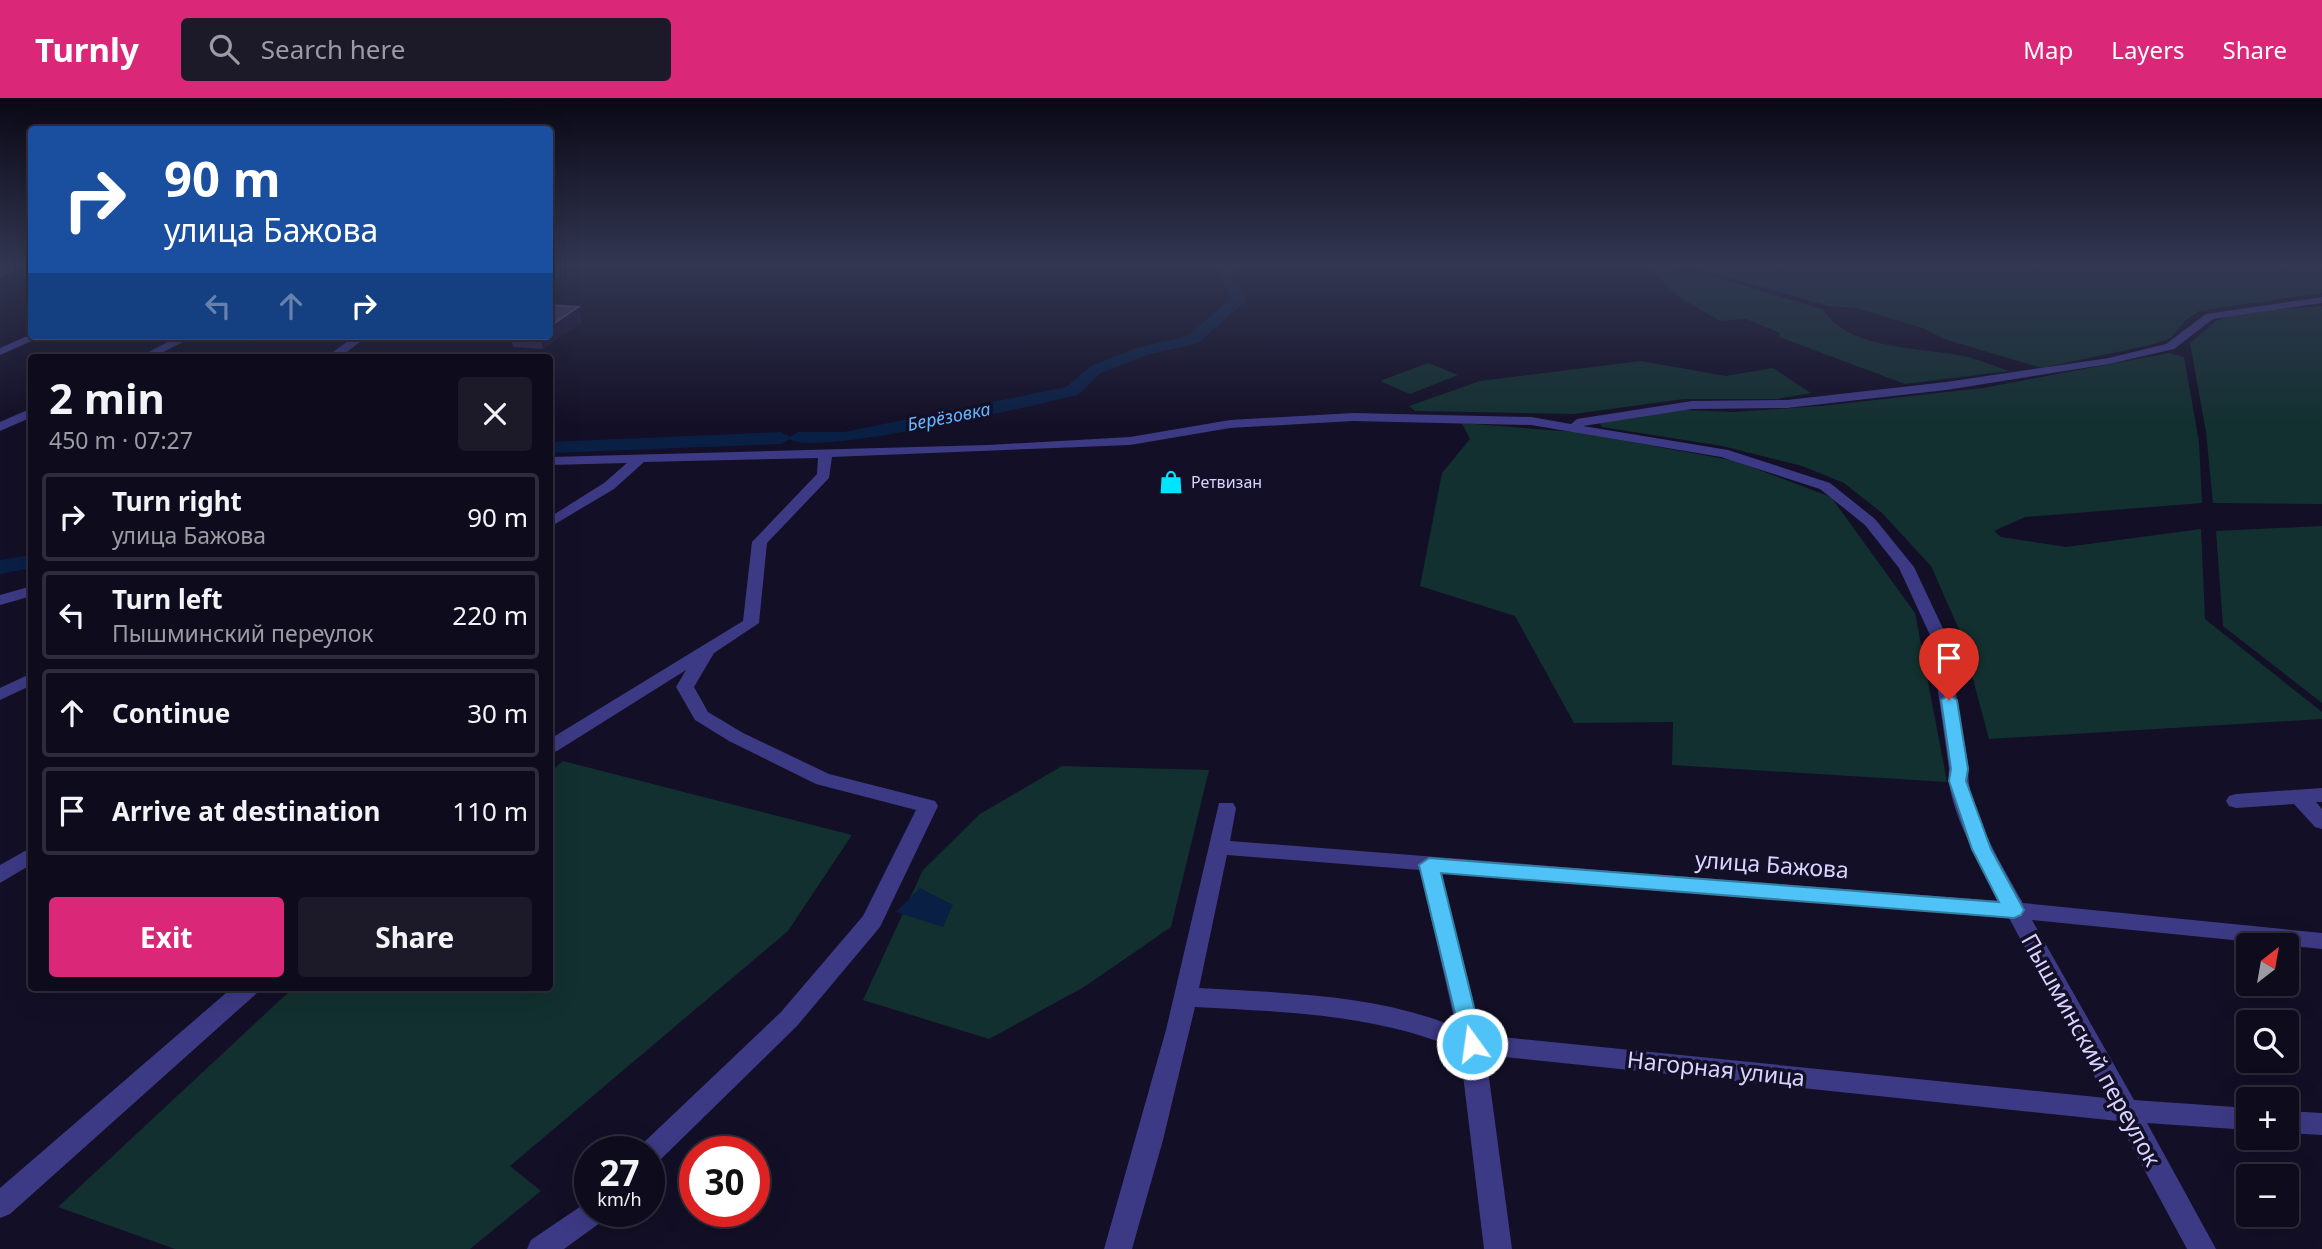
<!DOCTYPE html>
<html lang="en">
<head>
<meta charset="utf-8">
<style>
  body { margin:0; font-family:"Noto Sans",sans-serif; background:#1c1929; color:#f1f3f6; height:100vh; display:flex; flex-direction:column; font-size:26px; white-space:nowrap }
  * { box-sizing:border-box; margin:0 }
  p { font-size:23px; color:#9b9ba3 }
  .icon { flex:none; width:38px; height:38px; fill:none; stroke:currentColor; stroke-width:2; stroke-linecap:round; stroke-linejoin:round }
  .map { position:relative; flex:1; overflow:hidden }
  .side { position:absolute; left:28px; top:256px; width:525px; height:637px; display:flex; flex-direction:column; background:#0e0b1c; border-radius:7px; box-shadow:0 7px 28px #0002,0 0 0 2px #2e2b3b }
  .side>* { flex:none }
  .guide { position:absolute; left:28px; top:28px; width:525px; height:214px; border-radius:7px; box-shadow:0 7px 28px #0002,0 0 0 2px #2e2b3b; background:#1a4fa0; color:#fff; overflow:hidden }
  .needle { width:46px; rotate:31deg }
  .buttons { position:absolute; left:2236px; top:835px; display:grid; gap:14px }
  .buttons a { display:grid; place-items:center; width:63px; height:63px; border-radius:7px; background:#0e0b1c; box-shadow:0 7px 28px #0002,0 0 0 2px #2e2b3b; font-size:35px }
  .speed { position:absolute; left:574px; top:1038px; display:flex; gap:14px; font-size:35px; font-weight:700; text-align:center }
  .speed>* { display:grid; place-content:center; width:91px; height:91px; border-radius:50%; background:#0e0b1c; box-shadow:0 7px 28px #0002,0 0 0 2px #2e2b3b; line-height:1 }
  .speed small { font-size:18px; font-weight:400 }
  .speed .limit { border:10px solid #d22; background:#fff; color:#111 }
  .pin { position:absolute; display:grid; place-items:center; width:60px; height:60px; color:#fff; margin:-72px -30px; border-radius:50% 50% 50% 0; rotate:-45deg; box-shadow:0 0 7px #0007 }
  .pin .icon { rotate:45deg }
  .me { position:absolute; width:77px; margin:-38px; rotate:346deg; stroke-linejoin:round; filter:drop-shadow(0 0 5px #0008) }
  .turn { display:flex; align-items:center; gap:24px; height:147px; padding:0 21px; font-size:32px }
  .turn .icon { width:91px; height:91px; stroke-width:2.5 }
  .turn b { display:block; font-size:49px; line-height:60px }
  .lanes { display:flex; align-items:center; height:66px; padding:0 21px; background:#0003; justify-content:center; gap:35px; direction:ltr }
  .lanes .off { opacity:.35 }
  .round { display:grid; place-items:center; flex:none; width:74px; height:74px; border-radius:7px; background:#1c1929 }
  .overview { display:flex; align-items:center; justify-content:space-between; height:119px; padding:0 21px }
  h1 { font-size:42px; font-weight:700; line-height:52px }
  .primary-button { display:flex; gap:14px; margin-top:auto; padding:14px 21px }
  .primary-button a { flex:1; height:80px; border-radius:7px; background:#db2777; color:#fff; font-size:28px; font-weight:700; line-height:80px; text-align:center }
  .primary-button a+a { background:#1c1929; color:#f1f3f6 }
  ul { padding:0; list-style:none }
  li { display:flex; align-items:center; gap:21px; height:88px; margin:0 14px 10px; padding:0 7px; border:4px solid #2e2b3b; border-radius:7px }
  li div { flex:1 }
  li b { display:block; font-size:26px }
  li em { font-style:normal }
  header { display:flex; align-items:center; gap:42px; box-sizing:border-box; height:98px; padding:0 35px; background:#db2777; color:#fff }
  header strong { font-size:33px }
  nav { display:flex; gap:38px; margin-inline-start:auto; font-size:24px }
  .search { width:490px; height:63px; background:#1c1929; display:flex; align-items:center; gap:18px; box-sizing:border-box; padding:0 24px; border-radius:7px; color:#9b9ba3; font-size:26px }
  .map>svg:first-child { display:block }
  .green { fill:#12302f }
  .water { fill:#0a1f44 }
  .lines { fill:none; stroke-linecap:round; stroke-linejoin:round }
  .river { fill:#0a1f44; fill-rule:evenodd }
  .minor { fill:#3d3a85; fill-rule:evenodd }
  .wall { fill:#312854 }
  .shaded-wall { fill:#1d163a }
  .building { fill:#433a66; stroke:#5a527e; stroke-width:2 }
  .route { fill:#4fc3f7; stroke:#337fa1; stroke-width:2 }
  .labels { text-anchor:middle; stroke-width:7; stroke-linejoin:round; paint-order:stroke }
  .far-poi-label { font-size:16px; fill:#d9d4ff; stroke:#130f26; text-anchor:start }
  .far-water-label { font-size:18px; font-style:italic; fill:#62b6ff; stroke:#130f26 }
  .near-street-label { font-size:23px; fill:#d9d4ff; stroke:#130f26 }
</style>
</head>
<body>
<header>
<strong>Turnly</strong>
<div class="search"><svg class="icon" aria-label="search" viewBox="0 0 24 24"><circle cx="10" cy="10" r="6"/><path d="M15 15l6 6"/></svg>Search here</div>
<nav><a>Map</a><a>Layers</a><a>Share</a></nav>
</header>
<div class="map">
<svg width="2322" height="1151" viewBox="0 0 2322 1151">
  <rect width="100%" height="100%" fill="#130f26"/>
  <path class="green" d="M1647,168l73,12 103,32c27,41 101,37 145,47 14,4 27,9 41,14l-104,13 -126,-47 1,-4 -34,-14 -26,2 -44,-26z
    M1675,168h647v27l-123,18 -13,9 -15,18 -21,7 -108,23 -98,-29 -19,-10 -68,-21 -29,-2 -104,-30z
    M2322,208v198l-109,-1 -7,-71 -16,-89 26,-22 21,-8z
    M2169,255l15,4 15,85 3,61 -177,14 -31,14 7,6 65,10 135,-18 4,90 117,93v7l-333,20 -28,-105 -30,-68 -49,-53 -38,-30 -42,-17 -80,-20 -120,-19 -3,-5 85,-12 50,2 87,-6 162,-18z
    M1641,263l85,15 47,-8 38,25 -34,6h-93l-110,15 -159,-3 -6,-5 71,-25z
    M1428,265l30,12 -48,19 -30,-13z
    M1462,325l114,9 160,29 95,36 84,116 32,169 -275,-17 1,-43 -99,1 -59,-107 -95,-30 22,-113 28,-34z
    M2322,428v177l-99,-77 -7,-95z
    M563,663l289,74 -64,96 -278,235 31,25 -71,58h-295l-117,-42 236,-220h256v-215z
    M1062,668l147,4 -38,157 -87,60 -95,52 -126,-39 60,-130 57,-56z"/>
  <path class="water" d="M920,790l33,17 -10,22 -47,-15z"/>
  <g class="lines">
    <path class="river" d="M1224,168h15l-7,7 15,26 -2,3 -47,41 -51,12 -48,19 -21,21c-39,9 -267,63 -288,44l-9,5 -231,9v-11l231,-10 9,5 8,-5h46l222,-45 25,-21 45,-18 51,-12 45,-38 -14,-26z
      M32,457v13l-32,6v-14z"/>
    <path class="minor" d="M13,168h14l-27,11v-6z
      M2322,199v6l-109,16 -39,30 -65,15 -163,26 -159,18 -95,1 -109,17 145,24 102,33 45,36 39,48 32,68 23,134c-6,34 37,103 54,134l299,30v16l-290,-29 102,180 115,8v22l-102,-7 69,126h-29l-69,-128 -632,-66 26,194h-28l-24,-199c-84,-36 -174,-38 -265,-43l-32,133 -31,109h-28l62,-219 53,-227h14l3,5 -6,33 769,60c-16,-30 -55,-99 -50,-132l-19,-134 -31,-67 -34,-43 -45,-36 -99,-32 -190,-32 -178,-4 -123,7 -100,17 -298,12 -3,21 -62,65 -8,80 -45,30 -20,34 14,25 35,21 86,41 106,27 3,5 -58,121 -83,99 -139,136 -9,4v-14h-12l3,-6 141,-134 82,-96 53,-106 -100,-26 -87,-43 -34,-21 -19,-33 10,-17 -129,81 -7,2v-14l193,-118 9,-79 65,-68 1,-16 -174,4 -30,27 -64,38v-10l54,-34 23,-20 -77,2v-8l438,-12 142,-8 100,-17 123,-7 178,4 40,7 6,-5 115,-18 95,-1 159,-18 163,-24 57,-14 40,-30zM1227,757l193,15 36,157c-81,-33 -171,-34 -257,-39zM1441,774l568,46 97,180 -624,-63z
      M32,236l11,2 -43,19v-7z
      M179,238h15l-40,21h-15z
      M355,238h13l-28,21h-14z
      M32,310v9l-32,14v-9z
      M32,488v10l-32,9v-10z
      M32,575v12l-32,15v-12z
      M2322,690v14h-6l6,7v20l-7,-2 -21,-23 -58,4 -7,-2 -3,-5 3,-5 7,-2z
      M32,749v17l-32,19v-18z
      M233,889h28l-4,6 -247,221 -10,4v-30z
      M2287,1013l35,2v22l-35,-2z
      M590,1102v11h18l-4,9 -40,29h-37l4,-9z"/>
  </g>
  <path class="wall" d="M582,224l-39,27 -30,-2 -3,-11h40z"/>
  <path class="shaded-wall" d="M578,209l4,15 -39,27 -3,-13h10v-10z"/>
  <path class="building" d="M550,207l28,2 -28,19z"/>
  <linearGradient id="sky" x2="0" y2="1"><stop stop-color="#0a0815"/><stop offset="0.51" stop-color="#333752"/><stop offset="1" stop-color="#333752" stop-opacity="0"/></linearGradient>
  <rect width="2322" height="329" fill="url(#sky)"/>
  <path class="route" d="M1949,597l8,5 11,69 -2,12 25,68 33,61 -3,5 -7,3 -573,-45 42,171 -3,6 -8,3 -8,-3 -45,-185 10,-7 570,44 -27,-53 -23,-68 2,-12 -10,-69z"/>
  <defs>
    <g id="shop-bare" transform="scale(1.89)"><path d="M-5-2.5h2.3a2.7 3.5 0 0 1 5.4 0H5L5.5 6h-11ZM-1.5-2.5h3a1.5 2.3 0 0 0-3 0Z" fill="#00e5ff" stroke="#130f26" stroke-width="2.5" paint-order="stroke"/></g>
  </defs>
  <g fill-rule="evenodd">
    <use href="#shop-bare" x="1171" y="384"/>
  </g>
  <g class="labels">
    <g class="far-poi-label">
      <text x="1191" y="390">Ретвизан</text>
    </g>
    <g class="far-water-label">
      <text transform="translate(949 319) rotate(-11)" y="6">Берёзовка</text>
    </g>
    <g class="near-street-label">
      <text transform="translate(1772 767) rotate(4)" y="8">улица Бажова</text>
      <text transform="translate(2091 952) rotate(61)" y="8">Пышминский переулок</text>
      <text transform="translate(1716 971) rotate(6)" y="8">Нагорная улица</text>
    </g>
  </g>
</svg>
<div class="buttons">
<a><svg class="needle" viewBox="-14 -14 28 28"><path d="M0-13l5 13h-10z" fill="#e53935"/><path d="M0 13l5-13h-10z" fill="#9b9ba3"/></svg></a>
<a><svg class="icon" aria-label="search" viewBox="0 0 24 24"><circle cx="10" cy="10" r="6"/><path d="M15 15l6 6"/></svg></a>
<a>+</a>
<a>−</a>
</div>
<div class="speed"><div>27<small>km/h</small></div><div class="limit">30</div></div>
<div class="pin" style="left:1949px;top:602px;background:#d93025"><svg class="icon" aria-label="arrive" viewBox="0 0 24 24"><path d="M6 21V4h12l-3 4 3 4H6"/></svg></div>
<svg class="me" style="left:1472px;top:946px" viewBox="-20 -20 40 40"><circle r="17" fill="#4fc3f7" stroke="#fff" stroke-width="3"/><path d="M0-11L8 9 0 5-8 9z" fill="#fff"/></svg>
<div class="guide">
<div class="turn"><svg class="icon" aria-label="right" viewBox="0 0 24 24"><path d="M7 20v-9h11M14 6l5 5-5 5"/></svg><div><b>90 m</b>улица Бажова</div></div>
<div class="lanes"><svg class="icon off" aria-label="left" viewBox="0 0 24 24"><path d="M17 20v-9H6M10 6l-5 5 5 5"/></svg><svg class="icon off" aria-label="ahead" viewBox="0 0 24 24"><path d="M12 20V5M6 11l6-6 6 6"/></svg><svg class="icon" aria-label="right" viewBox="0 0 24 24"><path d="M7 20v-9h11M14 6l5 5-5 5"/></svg></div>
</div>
<section class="side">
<div class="overview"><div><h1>2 min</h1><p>450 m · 07:27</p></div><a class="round"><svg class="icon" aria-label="close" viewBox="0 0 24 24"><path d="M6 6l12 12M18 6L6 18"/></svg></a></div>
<ul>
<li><svg class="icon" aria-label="right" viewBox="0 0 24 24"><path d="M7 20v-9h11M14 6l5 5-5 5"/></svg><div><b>Turn right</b><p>улица Бажова</p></div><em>90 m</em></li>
<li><svg class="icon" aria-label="left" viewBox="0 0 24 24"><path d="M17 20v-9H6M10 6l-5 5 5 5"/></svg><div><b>Turn left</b><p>Пышминский переулок</p></div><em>220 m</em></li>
<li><svg class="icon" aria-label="ahead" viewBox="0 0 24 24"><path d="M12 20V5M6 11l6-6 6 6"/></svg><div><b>Continue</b></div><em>30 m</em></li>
<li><svg class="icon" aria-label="arrive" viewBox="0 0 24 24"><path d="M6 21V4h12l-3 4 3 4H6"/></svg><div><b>Arrive at destination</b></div><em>110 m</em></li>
</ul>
<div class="primary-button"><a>Exit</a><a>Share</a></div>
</section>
</div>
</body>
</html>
